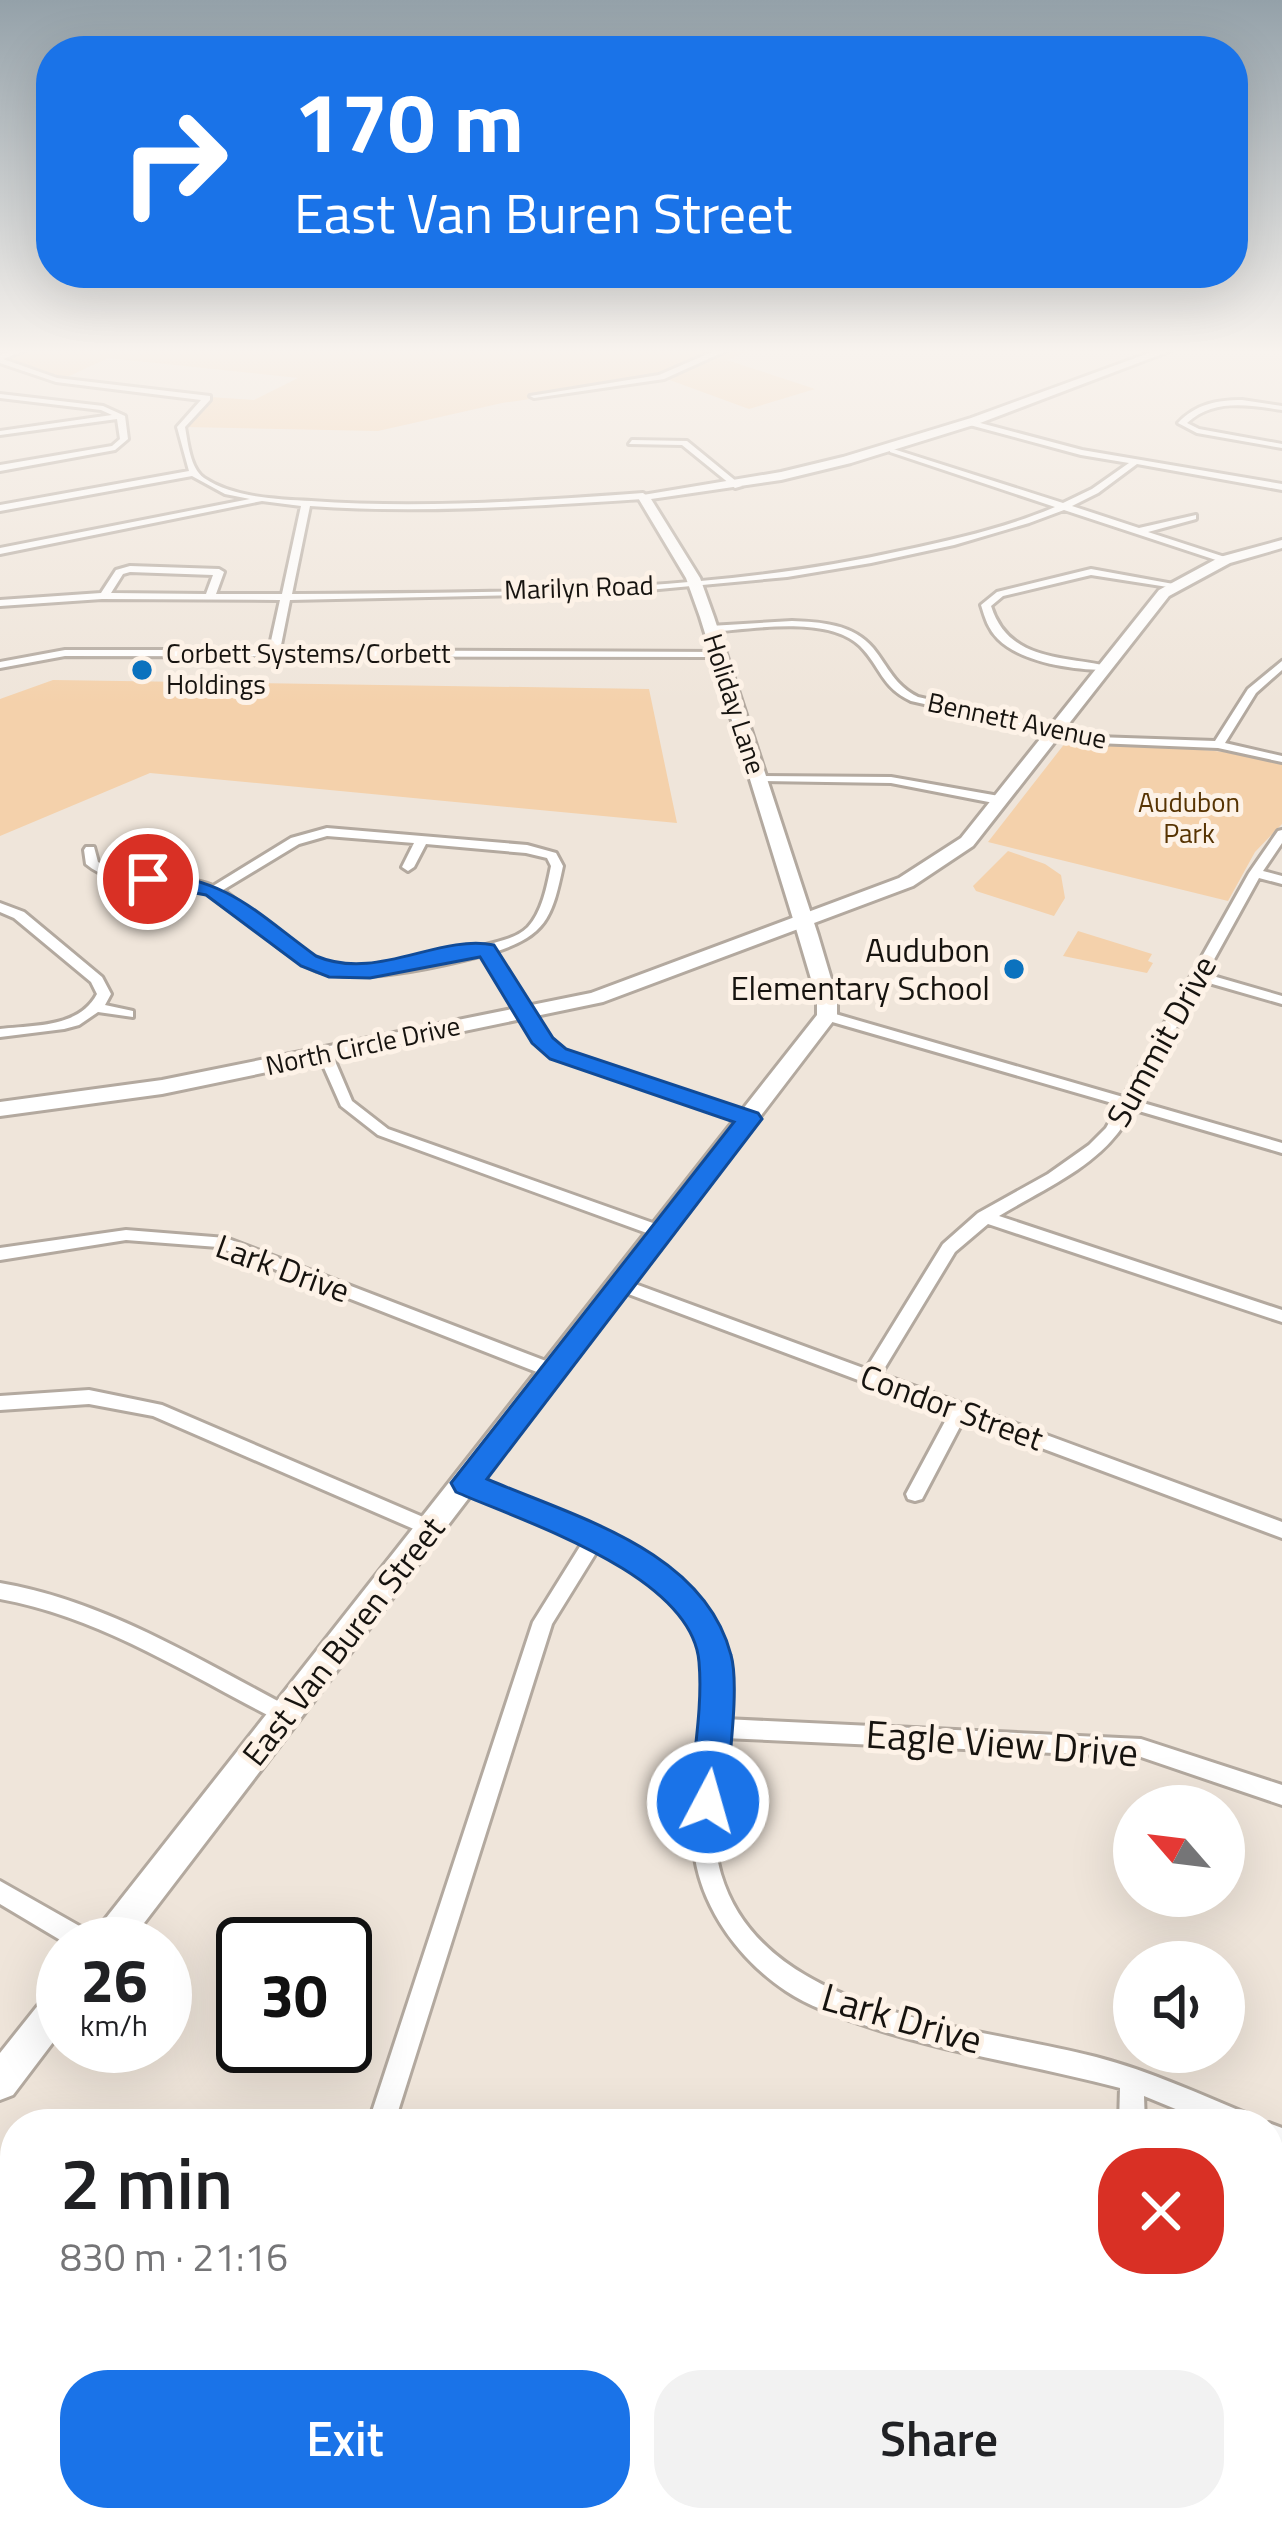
<!DOCTYPE html>
<html lang="en">
<head>
<meta charset="utf-8">
<style>
  body { margin:0; font-family:"Titillium Web",sans-serif; background:#f2f2f2; color:#202124; height:100vh; display:flex; flex-direction:column; font-size:45px; white-space:nowrap }
  * { box-sizing:border-box; margin:0 }
  p { font-size:39px; color:#757577 }
  .icon { flex:none; width:66px; height:66px; fill:none; stroke:currentColor; stroke-width:2; stroke-linecap:round; stroke-linejoin:round }
  .map { position:relative; flex:1; overflow:hidden }
  .side { position:absolute; left:0px; top:2109px; width:1284px; height:423px; display:flex; flex-direction:column; background:#fff; border-radius:48px 48px 0 0; box-shadow:0 12px 48px #0002 }
  .side>* { flex:none }
  .banner { position:absolute; left:36px; top:36px; width:1212px; height:252px; border-radius:48px; box-shadow:0 12px 48px #0002; background:#1a73e8; color:#fff; overflow:hidden }
  .needle { width:78px; rotate:298deg }
  .fabs { position:absolute; left:1113px; top:1785px; display:grid; gap:24px }
  .fabs a { display:grid; place-items:center; width:132px; height:132px; border-radius:50%; background:#fff; box-shadow:0 12px 48px #0002; font-size:60px }
  .speed { position:absolute; left:36px; top:1917px; display:flex; gap:24px; font-size:60px; font-weight:700; text-align:center }
  .speed>* { display:grid; place-content:center; width:156px; height:156px; border-radius:50%; background:#fff; box-shadow:0 12px 48px #0002; line-height:1 }
  .speed small { font-size:30px; font-weight:400 }
  .speed .limit { border:6px solid #111; border-radius:18px; background:#fff; color:#111 }
  .pin { position:absolute; display:grid; place-items:center; width:102px; height:102px; color:#fff; margin:-51px; border:6px solid #fff; border-radius:50%; box-shadow:0 3px 12px #0007 }
  .me { position:absolute; width:132px; margin:-66px; rotate:6deg; stroke-linejoin:round; filter:drop-shadow(0 0 9px #0008) }
  .turn { display:flex; align-items:center; gap:42px; height:252px; padding:0 60px; font-size:54px }
  .turn .icon { width:156px; height:156px; stroke-width:2.5 }
  .turn b { display:block; font-size:84px; line-height:102px }
  .round { display:grid; place-items:center; flex:none; width:126px; height:126px; border-radius:48px; background:#f2f2f2 }
  .overview { display:flex; align-items:center; justify-content:space-between; height:204px; padding:0 60px }
  h1 { font-size:72px; font-weight:600; line-height:90px }
  .cta { display:flex; gap:24px; margin-top:auto; padding:24px 60px }
  .cta a { flex:1; height:138px; border-radius:48px; background:#1a73e8; color:#fff; font-size:48px; font-weight:600; line-height:138px; text-align:center }
  .cta a+a { background:#f2f2f2; color:#202124 }
  .map>svg:first-child { display:block }
  .green { fill:#f4d1ab }
  .lines { fill:none; stroke-linecap:round; stroke-linejoin:round }
  .street-casing { stroke:#b3a99f; stroke-width:6 }
  .secondary-casing { stroke:#b3a99f; stroke-width:6 }
  .primary-casing { stroke:#b3a99f; stroke-width:6 }
  .street { fill:#fff; fill-rule:evenodd }
  .secondary { fill:#fff; fill-rule:evenodd }
  .primary { fill:#fff; fill-rule:evenodd }
  .route { fill:#1a73e8; stroke:#114b97; stroke-width:3 }
  .poi-dot { fill:#0b72be; stroke:#fdf2e7; stroke-width:4.5 }
  .labels { text-anchor:middle; stroke-width:10; stroke-linejoin:round; paint-order:stroke }
  .far-street-label { font-size:27px; fill:#16130f; stroke:#fdf2e7 }
  .far-poi-label { font-size:27px; fill:#16130f; stroke:#fdf2e7; text-anchor:start }
  .far-park-label { font-size:27px; fill:#573403; stroke:#fdf2e7 }
  .poi-label { font-size:33px; fill:#16130f; stroke:#fdf2e7; text-anchor:end }
  .street-label { font-size:33px; fill:#16130f; stroke:#fdf2e7 }
  .near-street-label { font-size:39px; fill:#16130f; stroke:#fdf2e7 }
</style>
</head>
<body>
<div class="map">
<svg width="1282" height="2530" viewBox="0 0 1282 2530">
  <rect width="100%" height="100%" fill="#efe5da"/>
  <path class="green" d="M0,349h756l-29,11 88,29 -66,20 -82,-30 -165,24 -124,28 -193,-4 25,-30 44,3 44,-22 -190,-20 -45,21 -63,-20z
    M53,680l596,9 28,134 -527,-50 -150,63v-137z
    M1069,738c71,14 143,5 213,25v61l-27,28 -27,49 -240,-59z
    M1008,851l37,13 16,11 4,23 -11,18 -78,-25 -3,-5z
    M1078,931l74,23 -4,7 5,2 -6,10 -84,-17z"/>
  <g class="lines">
    <g class="street-casing">
      <path id="street" d="M17,349h11l-25,10 54,19 153,18v4l-25,27c3,16 5,41 19,51 30,20 73,21 107,23 110,8 222,0 332,-8l4,3 -4,3c-111,7 -222,15 -333,7l-18,88c204,-2 413,1 613,-44 51,-11 103,-23 150,-43l-165,-55v-4l173,55 29,-14 37,-26 -48,-8 -115,-31 3,-4 113,30 200,34v6l-145,-26 -39,29 -26,13 67,22 57,-13v4l-48,13 80,26v4l-3,1 -161,-53 -35,13 -75,22 -83,18 -84,14 -171,16 -326,7 -10,50 442,2v4l-4,1 -653,-1 -65,12v-6l65,-12h204l11,-50 -178,-1 -102,7v-6l101,-7 15,-23 14,-4 89,3 5,3 -8,22h66l19,-88 -39,-5 -262,53v-6l250,-49 -25,-5 -33,-18 -192,35v-6l189,-34 -12,-44 24,-27 -145,-18 -56,-19v-8zM130,572l83,3 -7,19 -95,-1 12,-19z
        M719,349h11l-66,30 -130,19 -4,-2 129,-21z
        M0,394l103,12 22,10 3,23 -13,11 -115,21v-6l112,-19 8,-7 -3,-20 -117,16v-4l112,-16 -11,-5 -101,-12z
        M1242,400l40,6v4c-32,-5 -69,-12 -95,13l12,6 83,15v4l-85,-15 -19,-10c18,-19 39,-23 64,-23z
        M632,440l55,1 55,45 -7,2 -53,-43 -53,-1z
        M1091,569l88,16 -5,3 -83,-13 -88,21 -12,10c17,54 69,50 116,60v4c-32,0 -85,-7 -109,-31 -10,-10 -13,-21 -17,-34l16,-13z
        M792,621c29,1 61,3 81,27 16,20 21,37 45,49l178,40 119,4 33,-52 34,-28v9l-26,23 -31,50 57,13v6l-64,-14 -122,-5 -185,-42c-30,-14 -30,-34 -51,-55 -32,-31 -109,-17 -150,-14l-5,-3 5,-3z
        M758,776l133,1 108,19 6,4 -6,4 -108,-21 -137,-2v-4z
        M327,828l200,17 29,8 7,13c-11,52 -17,69 -68,86l54,88 14,11 191,65 3,3 -3,3h-10l-191,-65 -16,-14 -54,-88c-42,11 -125,30 -166,16 -15,-6 -28,-16 -40,-25 -26,-21 -51,-49 -84,-59 -36,-11 -76,3 -107,-23l-2,-14 2,-3h8l4,15c35,22 77,9 115,24l78,-48zM327,836l87,7 -12,24 6,4 6,-4 12,-23 100,9 21,5 4,8c-4,20 -9,46 -23,61 -11,11 -28,14 -42,18 -47,14 -97,22 -147,22l-13,-2 -16,-8 -87,-67 76,-46z
        M1282,830v13l-19,28 19,5v8l-23,-6 -53,96 76,22v8l-80,-23 -66,120 146,42v10l-150,-44c-5,8 -9,18 -15,25 -29,37 -79,58 -118,82l283,94v12l-294,-98 -33,28 -74,122 401,148v16l-318,-119 -42,80 -7,2 -7,-2 -2,-5 43,-80 -334,-125 -2,-4 2,-4h12l239,88 77,-125 35,-31 70,-39 41,-29 17,-17 13,-23 -297,-86v-6h10l291,84 126,-224 29,-42z
        M0,903l24,9 78,65 9,17 -6,11 28,6v6l-35,-5 -19,13 -15,4 -64,8v-8c34,-4 79,-1 97,-35l-6,-12 -77,-64 -14,-6z
        M325,1050l7,4 20,47 36,28 279,99 2,4 -2,4h-12l-277,-101 -37,-29 -23,-52z
        M126,1230l100,8 333,128 3,5 -3,5h-12l-329,-129 -92,-7 -126,20v-12z
        M89,1390l73,15 275,118 3,5 -3,5 -7,3 -7,-3 -270,-117 -64,-12 -89,6v-14z
        M467,1476c32,11 63,25 95,38 101,41 172,84 163,205l416,20 141,46v20l-141,-48 -417,-19c-6,44 -16,92 -3,136 43,144 255,151 375,183 54,14 103,37 154,58l4,9h-42l-68,-28 1,28h-26l1,-36c-86,-23 -175,-35 -259,-64 -25,-9 -53,-18 -75,-33 -45,-30 -82,-79 -91,-133 -5,-30 0,-62 4,-91 5,-42 13,-87 -1,-128 -15,-44 -59,-72 -99,-91l-47,76 -158,500h-26l165,-502 51,-82 -124,-52 -2,-5 2,-5z
        M0,1583c106,18 199,77 293,126l4,6 -4,6 -7,3 -7,-3c-90,-46 -179,-104 -279,-122z
        M0,1881l97,55 4,8h-34l-67,-40z
        M1269,2123l13,5v26l-13,-5z
        M0,2336l15,8v31l-15,-8z
        M213,2517h41l9,13h-41z
        M922,2517h35l-7,13h-35z"/>
    </g>
    <g class="secondary-casing">
      <path id="secondary" d="M1160,349h15l-195,74 -129,40 -70,17 -130,19 49,79 14,39 104,318 19,64v17l-709,928h-38l5,-12 722,-917v-16l-19,-64 -98,-318 -14,-39 -49,-82 144,-24 62,-15 128,-39z
        M63,1984v45l-50,66 -13,5v-47l51,-64z"/>
    </g>
    <g class="primary-casing">
      <path id="primary" d="M1282,540v8l-52,15 -61,33 -196,250 -60,40 -310,116 -441,92 -162,22v-14l162,-22 429,-87 308,-115 62,-40 198,-248 61,-33z"/>
    </g>
    <use href="#street" class="street"/>
    <use href="#secondary" class="secondary"/>
    <use href="#primary" class="primary"/>
  </g>
  <linearGradient id="sky" x2="0" y2="1"><stop stop-color="#94a1a9"/><stop offset="0.5" stop-color="#f8f3ee"/><stop offset="1" stop-color="#f8f3ee" stop-opacity="0"/></linearGradient>
  <rect width="1282" height="703" fill="url(#sky)"/>
  <path class="route" d="M148,872c82,8 105,38 168,84 61,26 121,-22 178,-11l59,93 13,11 192,64 4,6 -275,360c88,38 217,71 244,176 9,32 -3,111 -5,147l-5,12 -13,5 -13,-5 -5,-12c3,-45 13,-95 9,-140 -7,-87 -175,-140 -243,-170l-5,-9 283,-361 -184,-63 -18,-16 -52,-86 -110,21 -41,-1 -28,-11 -95,-71 -65,-12 -3,-4z"/>
  <g class="poi-dot">
    <circle cx="142" cy="670" r="12"/>
    <circle cx="1014" cy="969" r="12"/>
  </g>
  <g class="labels">
    <g class="far-street-label">
      <text transform="translate(579 588) rotate(-2)" y="9">Marilyn Road</text>
      <text transform="translate(734 704) rotate(72)" y="9">Holiday Lane</text>
      <text transform="translate(1017 721) rotate(12)" y="9">Bennett Avenue</text>
      <text transform="translate(363 1046) rotate(-12)" y="9">North Circle Drive</text>
    </g>
    <g class="far-poi-label">
      <text x="166" y="663">Corbett Systems/Corbett<tspan x="166" dy="31">Holdings</tspan></text>
    </g>
    <g class="far-park-label">
      <text x="1189" y="812">Audubon<tspan x="1189" dy="31">Park</tspan></text>
    </g>
    <g class="poi-label">
      <text x="990" y="962">Audubon<tspan x="990" dy="38">Elementary School</tspan></text>
    </g>
    <g class="street-label">
      <text transform="translate(1161 1041) rotate(-61)" y="12">Summit Drive</text>
      <text transform="translate(283 1268) rotate(20)" y="12">Lark Drive</text>
      <text transform="translate(952 1407) rotate(20)" y="12">Condor Street</text>
      <text transform="translate(343 1641) rotate(-52)" y="12">East Van Buren Street</text>
    </g>
    <g class="near-street-label">
      <text transform="translate(1002 1743) rotate(4)" y="14">Eagle View Drive</text>
      <text transform="translate(902 2018) rotate(16)" y="14">Lark Drive</text>
    </g>
  </g>
</svg>
<div class="fabs">
<a><svg class="needle" viewBox="-14 -14 28 28"><path d="M0-13l5 13h-10z" fill="#e53935"/><path d="M0 13l5-13h-10z" fill="#757577"/></svg></a>
<a><svg class="icon" aria-label="sound" viewBox="0 0 24 24"><path d="M4 9h4l5-4v14l-5-4H4zM17 9q2 3 0 6"/></svg></a>
</div>
<div class="speed"><div>26<small>km/h</small></div><div class="limit">30</div></div>
<div class="pin" style="left:148px;top:879px;background:#d93025"><svg class="icon" aria-label="arrive" viewBox="0 0 24 24"><path d="M6 21V4h12l-3 4 3 4H6"/></svg></div>
<svg class="me" style="left:708px;top:1802px" viewBox="-20 -20 40 40"><circle r="17" fill="#1a73e8" stroke="#fff" stroke-width="3"/><path d="M0-11L8 9 0 5-8 9z" fill="#fff"/></svg>
<div class="banner">
<div class="turn"><svg class="icon" aria-label="right" viewBox="0 0 24 24"><path d="M7 20v-9h11M14 6l5 5-5 5"/></svg><div><b>170 m</b>East Van Buren Street</div></div>
</div>
<section class="side">
<div class="overview"><div><h1>2 min</h1><p>830 m · 21:16</p></div><a class="round" style="background:#d93025;color:#fff"><svg class="icon" aria-label="close" viewBox="0 0 24 24"><path d="M6 6l12 12M18 6L6 18"/></svg></a></div>
<div class="cta"><a>Exit</a><a>Share</a></div>
</section>
</div>
</body>
</html>
